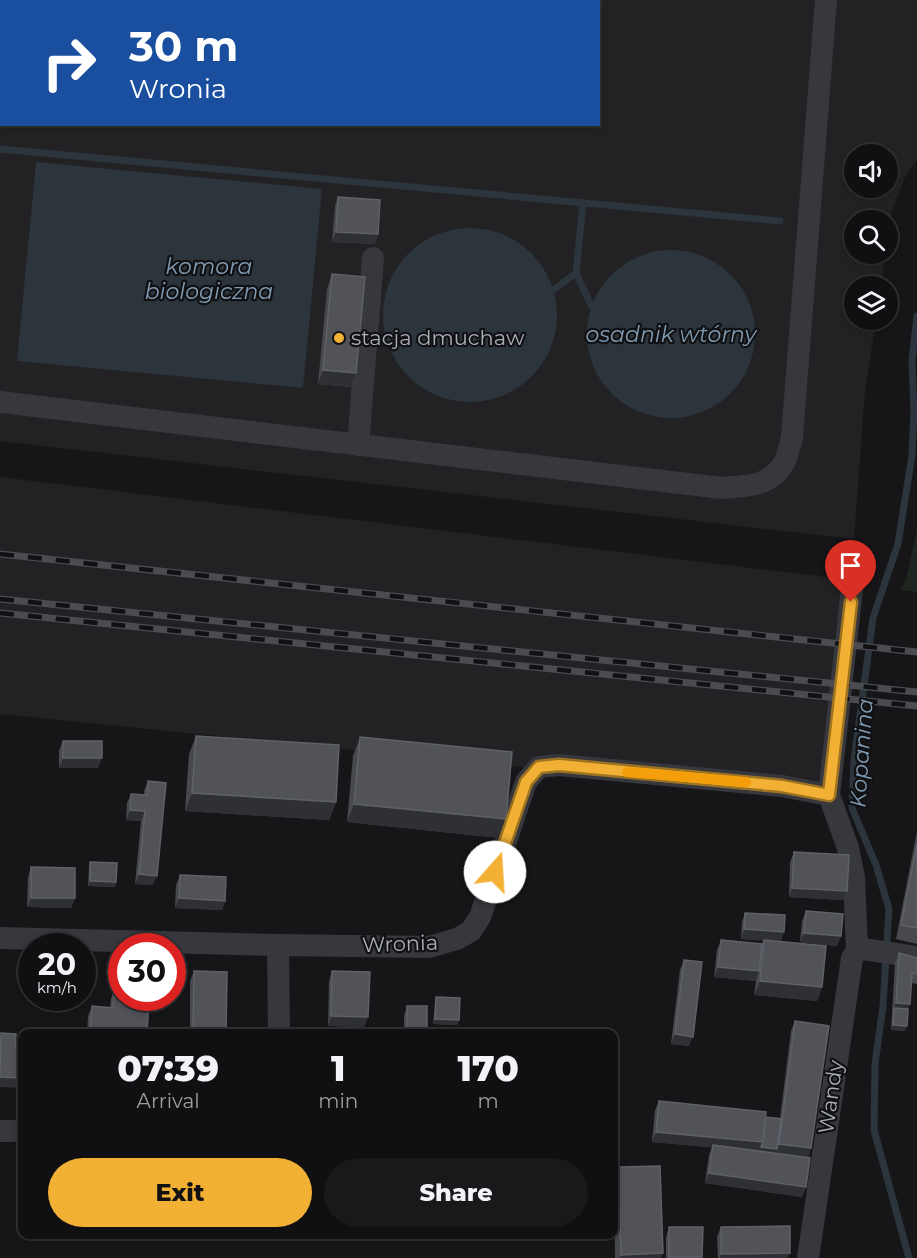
<!DOCTYPE html>
<html lang="en">
<head>
<meta charset="utf-8">
<style>
  body { margin:0; font-family:Montserrat,sans-serif; background:#19191b; color:#f1f3f6; height:100vh; display:flex; flex-direction:column; font-size:22px; white-space:nowrap }
  * { box-sizing:border-box; margin:0 }
  p { font-size:20px; color:#9c9d9f }
  .icon { flex:none; width:33px; height:33px; fill:none; stroke:currentColor; stroke-width:2; stroke-linecap:round; stroke-linejoin:round }
  .map { position:relative; flex:1; overflow:hidden }
  .sheet { position:absolute; left:18px; top:1029px; width:600px; height:210px; display:flex; flex-direction:column; background:#101012; border-radius:12px; box-shadow:0 3px 9px #0003,0 0 0 2px #303032 }
  .sheet>* { flex:none }
  .hud { position:absolute; left:0px; top:0px; width:600px; height:126px; box-shadow:0 3px 9px #0003,0 0 0 2px #303032; background:#1a4fa0; color:#fff; overflow:hidden }
  .buttons { position:absolute; left:844px; top:144px; display:grid; gap:12px }
  .buttons a { display:grid; place-items:center; width:54px; height:54px; border-radius:50%; background:#101012; box-shadow:0 3px 9px #0003,0 0 0 2px #303032; font-size:30px }
  .speed { position:absolute; left:18px; top:933px; display:flex; gap:12px; font-size:30px; font-weight:700; text-align:center }
  .speed>* { display:grid; place-content:center; width:78px; height:78px; border-radius:50%; background:#101012; box-shadow:0 3px 9px #0003,0 0 0 2px #303032; line-height:1 }
  .speed small { font-size:15px; font-weight:400 }
  .speed .limit { border:9px solid #d22; background:#fff; color:#111 }
  .pin { position:absolute; display:grid; place-items:center; width:51px; height:51px; color:#fff; margin:-62px -26px; border-radius:50% 50% 50% 0; rotate:-45deg; box-shadow:0 0 6px #0007 }
  .pin .icon { rotate:45deg }
  .me { position:absolute; width:66px; margin:-33px; rotate:19deg; stroke-linejoin:round; filter:drop-shadow(0 0 4px #0008) }
  .turn { display:flex; align-items:center; gap:21px; height:126px; padding:0 30px; font-size:27px }
  .turn .icon { width:78px; height:78px; stroke-width:2.5 }
  .turn b { display:block; font-size:42px; line-height:51px }
  .eta { display:flex; justify-content:space-evenly; align-items:center; height:102px; text-align:center }
  .eta b { font-size:36px; font-weight:800; line-height:42px }
  .primary-button { display:flex; gap:12px; margin-top:auto; padding:12px 30px }
  .primary-button a { flex:1; height:69px; border-radius:36px; background:#f2b134; color:#111; font-size:24px; font-weight:800; line-height:69px; text-align:center }
  .primary-button a+a { background:#19191b; color:#f1f3f6 }
  .map>svg:first-child { display:block }
  .built { fill:#222225; fill-rule:evenodd }
  .green { fill:#1e261f }
  .water { fill:#2c353c }
  .lines { fill:none; stroke-linecap:round; stroke-linejoin:round }
  .stream { stroke:#2c353c; stroke-width:7 }
  .minor { stroke:#37383d; stroke-width:22 }
  .rail-casing { stroke:#4a4c52; stroke-width:7 }
  .rail { stroke:#111113; stroke-width:4.5; stroke-dasharray:14; stroke-linecap:butt }
  .wall { fill:#47494d }
  .shaded-wall { fill:#2f3033 }
  .building { fill:#525359; stroke:#5f6168; stroke-width:1.5 }
  .route-casing { stroke:#9d7322; stroke-width:15 }
  .route { stroke:#f2b134; stroke-width:10 }
  .slow { stroke:#f59e0b; stroke-width:10 }
  .poi-dot { fill:#f2b134; stroke:#111113; stroke-width:2 }
  .labels { text-anchor:middle; stroke-width:4.5; stroke-linejoin:round; paint-order:stroke }
  .poi-label { font-size:21px; fill:#a8adb8; stroke:#111113; text-anchor:start }
  .street-label { font-size:21px; fill:#a8adb8; stroke:#111113 }
  .water-label { font-size:22px; font-style:italic; fill:#7f9bb3; stroke:#111113 }
</style>
</head>
<body>
<div class="map">
<svg width="917" height="1258" viewBox="0 0 917 1258">
  <rect width="100%" height="100%" fill="#161618"/>
  <path class="built" d="M0,0h917v160l-11,15 -15,38 -3,23v-16h-33v34h30l-4,32h-26v34h21l-11,71 -11,148 -854,-98zM2,2h596v122h-596zM855,154h33v34h-33z
    M0,477l859,104 -39,208 -290,-21 -530,-54z"/>
  <path class="green" d="M917,530v62l-17,-2 6,-11z"/>
  <path class="water" d="M36,162l286,27 -19,199 -286,-27z
    M383 315a87 87 0 1 1 174 0a87 87 0 1 1-174 0Z
    M587 334a84 84 0 1 1 168 0a84 84 0 1 1-168 0Z"/>
  <g class="lines">
    <path class="stream" d="M0,149l780,72
      M576,273l15,32
      M553,290l23,-17 7,-70
      M909,1258l-35,-128 1,-66 8,-58 6,-97 -13,-44 -24,-57 2,-48 19,-142 25,-74 14,-89 2,-44 -2,-50 5,-45"/>
    <path class="minor" d="M0,402l722,86c25,-2 49,-1 63,-27 3,-7 5,-16 7,-24l34,-437
      M358,445l15,-187
      M853,580l-24,215 19,53 6,29 3,73
      M0,938l278,7 151,2 28,-8 14,-8 9,-14 46,-135 13,-15 20,-2 223,21 47,9
      M278,945l1,89
      M0,1131h22
      M808,1258l44,-300 5,-8 6,-1 54,8"/>
    <g class="rail-casing">
      <path id="rail" d="M0,554l917,98
        M0,599l917,93
        M0,613l917,93"/>
    </g>
    <use href="#rail" class="rail"/>
  </g>
  <path class="wall" d="M338,197l40,37 -3,10 -43,-2 3,-36z
    M332,274l24,99 -5,14 -33,-3 9,-95z
    M196,736l140,66 -7,18 -144,-9 4,-57z
    M360,737l146,82 -6,19 -153,-16 6,-66z
    M63,741l35,27h-39v-18z
    M148,781l5,104 -18,-1 6,-63 -15,-1 1,-17 4,-9 13,1v-4z
    M917,831v113l-21,-5z
    M794,852l53,39 -4,9 -54,-3 1,-35z
    M90,862l26,20 -1,5 -27,-1 1,-19z
    M31,867l44,31 -4,10 -44,-1 1,-30z
    M180,875l45,26 -3,9 -47,-2 1,-23z
    M806,911l35,25 -4,10 -37,-4 2,-21z
    M745,913l36,28 41,46 -5,14 -63,-6 2,-14 -42,-4 3,-27 4,-10 41,4 1,-4 -22,-1 1,-17z
    M899,953l18,5v26l-6,-1 -6,48 -14,-1 4,-67z
    M684,960l5,86 -18,-2 9,-74z
    M194,971l32,63h-36v-53z
    M332,971l32,56 -36,-1 1,-45z
    M114,989l33,45h-60l1,-18 4,-10 18,1 1,-8z
    M436,997l23,23 -2,5 -24,-1 2,-22z
    M407,1006l20,28h-23v-18z
    M795,1021l16,127 -3,10 -2,29 -4,10 -97,-14 4,-28 3,-8 -60,-5 3,-32 4,-9 107,16 14,1 11,-87z
    M22,1156v40h-1v-38z
    M618,1167l43,91h-46l-1,-77z
    M669,1227l33,31h-36v-21z
    M721,1227l67,31h-70l-1,-21z"/>
  <path class="shaded-wall" d="M336,232l42,2 -3,10 -43,-2z
    M323,370l33,3 -5,14 -33,-3z
    M63,758h39l-4,10h-39z
    M192,793l144,9 -7,18 -144,-9z
    M354,804l152,15 -6,19 -153,-16z
    M130,810l15,1 -4,10 -15,-1z
    M139,874l18,2 -4,9 -18,-1z
    M90,881l26,1 -1,5 -27,-1z
    M792,888l55,3 -4,9 -54,-3z
    M31,898h44l-4,10 -44,-1z
    M179,898l46,3 -3,9 -47,-2z
    M744,929l40,3 -3,10 -40,-3z
    M804,933l37,3 -4,10 -37,-4z
    M718,967l41,4 -3,10 -42,-4z
    M760,981l62,6 -5,14 -63,-6z
    M896,1003l14,1 -4,10 -12,-6z
    M331,1016l37,1 -4,10 -36,-1z
    M435,1019l24,1 -2,5 -24,-1z
    M893,1025l14,1 -2,5 -14,-1z
    M675,1034l18,3 -4,9 -18,-2z
    M0,1077l22,1v10l-22,-1z
    M656,1132l107,10 14,7 2,-5 32,4 -3,10 -49,-6 -107,-10z
    M709,1173l97,14 -4,10 -97,-14z
    M663,1253l-2,5h-42l2,-3z
    M790,1253l-2,5h-68l1,-4z
    M669,1257h33v1h-33z"/>
  <path class="building" d="M338,197l42,3 -2,34 -42,-2z
    M332,274l33,3 -9,96 -33,-3z
    M196,736l143,9 -3,57 -144,-9z
    M360,737l152,15 -6,67 -152,-15z
    M63,741h39v17h-39z
    M148,781l18,2 -9,93 -18,-2 6,-63 -15,-1 1,-16 16,1z
    M917,844v84l-16,-3z
    M794,852l55,3 -2,36 -55,-3z
    M90,862l27,1 -1,19 -26,-1z
    M31,867l44,1v30h-44z
    M180,875l46,2 -1,24 -46,-3z
    M806,911l37,3 -2,22 -37,-3z
    M745,913l40,2 -1,17 -40,-3z
    M721,940l41,4 -3,27 -41,-4z
    M764,940l62,6 -4,41 -62,-6z
    M899,953l18,5v16l-5,-1 -2,31 -14,-1z
    M684,960l18,2 -9,75 -18,-3z
    M194,971l33,1 -1,62h-33z
    M332,971l38,1 -2,45 -37,-1z
    M114,989l8,1v8h27l-2,36 -57,-1 2,-27 21,2z
    M436,997l24,1 -1,22 -24,-1z
    M407,1006h20v28h-20z
    M894,1008l14,1 -1,17 -14,-1z
    M795,1021l34,5 -18,122 -32,-4z
    M1,1033l15,1 -1,14 7,1v29l-22,-1z
    M659,1101l107,11 -3,30 -107,-10z
    M766,1117l15,2 -4,30 -16,-2 2,-5z
    M713,1145l97,13 -4,29 -97,-14z
    M660,1166l3,87 -42,2 -3,-88z
    M790,1226v27l-69,1v-27z
    M669,1227h34l-1,30h-33z"/>
  <g class="lines">
    <g class="route-casing">
      <path id="route" d="M495,872l31,-90 13,-15 20,-2 223,21 47,9 22,-193"/>
    </g>
    <use href="#route" class="route"/>
    <path class="slow" d="M627,772l119,10"/>
  </g>
  <circle class="poi-dot" cx="339" cy="338" r="6"/>
  <g class="labels">
    <g class="poi-label">
      <text x="351" y="345">stacja dmuchaw</text>
    </g>
    <g class="street-label">
      <text transform="translate(400 944) rotate(-2)" y="7">Wronia</text>
      <text transform="translate(831 1097) rotate(-82)" y="7">Wandy</text>
    </g>
    <g class="water-label">
      <text x="209" y="274">komora<tspan x="209" dy="25">biologiczna</tspan></text>
      <text x="671" y="342">osadnik wtórny</text>
      <text transform="translate(861 753) rotate(-86)" y="8">Kopanina</text>
    </g>
  </g>
</svg>
<div class="buttons">
<a><svg class="icon" aria-label="sound" viewBox="0 0 24 24"><path d="M4 9h4l5-4v14l-5-4H4zM17 9q2 3 0 6"/></svg></a>
<a><svg class="icon" aria-label="search" viewBox="0 0 24 24"><circle cx="10" cy="10" r="6"/><path d="M15 15l6 6"/></svg></a>
<a><svg class="icon" aria-label="layers" viewBox="0 0 24 24"><path d="M12 4l9 5-9 5-9-5zM3 14l9 5 9-5"/></svg></a>
</div>
<div class="speed"><div>20<small>km/h</small></div><div class="limit">30</div></div>
<div class="pin" style="left:851px;top:602px;background:#d93025"><svg class="icon" aria-label="arrive" viewBox="0 0 24 24"><path d="M6 21V4h12l-3 4 3 4H6"/></svg></div>
<svg class="me" style="left:495px;top:872px" viewBox="-20 -20 40 40"><circle r="19" fill="#fff"/><path d="M0-13L10 11 0 6-10 11z" fill="#f2b134"/></svg>
<div class="hud">
<div class="turn"><svg class="icon" aria-label="right" viewBox="0 0 24 24"><path d="M7 20v-9h11M14 6l5 5-5 5"/></svg><div><b>30 m</b>Wronia</div></div>
</div>
<section class="sheet">
<div class="eta">
<div><b>07:39</b><p>Arrival</p></div>
<div><b>1</b><p>min</p></div>
<div><b>170</b><p>m</p></div>
</div>
<div class="primary-button"><a>Exit</a><a>Share</a></div>
</section>
</div>
</body>
</html>
